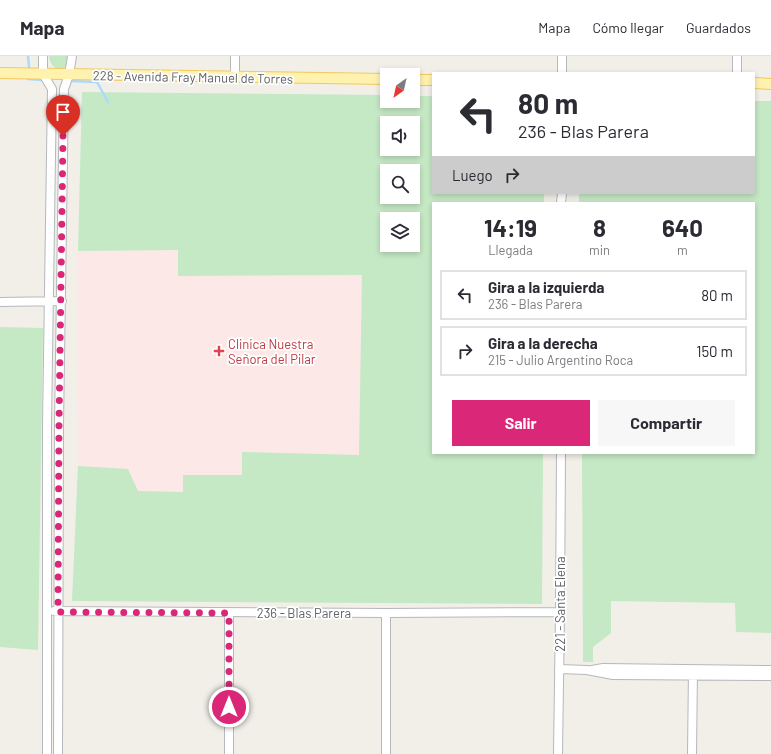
<!DOCTYPE html>
<html lang="es">
<head>
<meta charset="utf-8">
<style>
  body { margin:0; font-family:Barlow,sans-serif; background:#f7f7f7; color:#2b2b33; height:100vh; display:flex; flex-direction:column; font-size:15px; white-space:nowrap }
  * { box-sizing:border-box; margin:0 }
  p { font-size:13px; color:#7c7c81 }
  .icon { flex:none; width:22px; height:22px; fill:none; stroke:currentColor; stroke-width:2; stroke-linecap:round; stroke-linejoin:round }
  .map { position:relative; flex:1; overflow:hidden }
  .sheet { position:absolute; left:432px; top:146px; width:323px; height:252px; display:flex; flex-direction:column; background:#fff; border-radius:0px; box-shadow:0 2px 6px #0003 }
  .sheet>* { flex:none }
  .guide { position:absolute; left:432px; top:16px; width:323px; height:122px; border-radius:0px; box-shadow:0 2px 6px #0003; background:#fff; color:#2b2b33; overflow:hidden }
  .needle { width:26px; rotate:213deg }
  .controls { position:absolute; left:380px; top:12px; display:grid; gap:8px }
  .controls a { display:grid; place-items:center; width:40px; height:40px; border-radius:0px; background:#fff; box-shadow:0 2px 6px #0003; font-size:20px }
  .pin { position:absolute; display:grid; place-items:center; width:34px; height:34px; color:#fff; margin:-41px -17px; border-radius:50% 50% 50% 0; rotate:-45deg; box-shadow:0 0 4px #0007 }
  .pin .icon { rotate:45deg }
  .me { position:absolute; width:44px; margin:-22px; rotate:0deg; stroke-linejoin:round; filter:drop-shadow(0 0 3px #0008) }
  .turn { display:flex; align-items:center; gap:14px; height:84px; padding:0 20px; font-size:18px }
  .turn .icon { width:52px; height:52px; stroke-width:2.5 }
  .turn b { display:block; font-size:28px; line-height:34px }
  .then { display:flex; align-items:center; height:38px; padding:0 20px; background:#0003; gap:8px; font-size:15px }
  .eta { display:flex; justify-content:space-evenly; align-items:center; height:68px; text-align:center }
  .eta b { font-size:24px; font-weight:700; line-height:28px }
  .action { display:flex; gap:8px; margin-top:auto; padding:8px 20px }
  .action a { flex:1; height:46px; border-radius:0px; background:#db2777; color:#fff; font-size:16px; font-weight:700; line-height:46px; text-align:center }
  .action a+a { background:#f7f7f7; color:#2b2b33 }
  ul { padding:0; list-style:none }
  li { display:flex; align-items:center; gap:12px; height:50px; margin:0 8px 6px; padding:0 12px; border:2px solid #e1e1e2; border-radius:0px }
  li div { flex:1 }
  li b { display:block; font-size:15px }
  li em { font-style:normal }
  header { display:flex; align-items:center; gap:24px; box-sizing:border-box; height:56px; padding:0 20px; background:#fff; border-bottom:1px solid #e1e1e2 }
  header strong { font-size:19px }
  nav { display:flex; gap:22px; margin-inline-start:auto; font-size:14px }
  .map>svg:first-child { display:block }
  .medical { fill:#fce8e6 }
  .green { fill:#c5e8c5; fill-rule:evenodd }
  .lines { fill:none; stroke-linecap:round; stroke-linejoin:round }
  .stream { stroke:#aadaff; stroke-width:2.5 }
  .minor-casing { stroke:#b5b8bc; stroke-width:10 }
  .major-casing { stroke:#f2c960; stroke-width:12 }
  .minor { stroke:#fff; stroke-width:8 }
  .major { stroke:#fff2af; stroke-width:10 }
  .route { stroke:#db2777; stroke-width:7; stroke-dasharray:0 12.6 }
  .health-dot { fill:#e0444e; stroke:#fff; stroke-width:1.5 }
  .labels { text-anchor:middle; stroke-width:3.5; stroke-linejoin:round; paint-order:stroke }
  .street-label { font-size:13px; fill:#5f6368; stroke:#fff }
  .health-label { font-size:13px; fill:#be3a42; stroke:#fff; text-anchor:start }
</style>
</head>
<body>
<header>
<strong>Mapa</strong>
<nav><a>Mapa</a><a>Cómo llegar</a><a>Guardados</a></nav>
</header>
<div class="map">
<svg width="771" height="698" viewBox="0 0 771 698">
  <rect width="100%" height="100%" fill="#f1efe8"/>
  <path class="medical" d="M178,194v26l184,-1 -3,180 -117,-3v23h-59v17l-45,-1 -10,-22 -50,-3v-215z"/>
  <path class="green" d="M49,0h21c-1,3 -2,7 -3,9 -7,10 -18,0 -18,-9z
    M82,36l305,3v6h26v-5h20v97h111v10h-111v250h110l-1,151 -470,-3 6,-135 50,3 10,22 45,1v-17h59v-23l117,3 3,-180 -184,1v-26l-100,1zM387,67h26v26h-26zM387,115h26v26h-26zM387,163h26v26h-26z
    M754,45h17v532l-35,-1 -1,-29 -124,-2v32l-18,14v15h-10l-1,-209h172v-250h-175v-10h175z
    M0,271l43,1 -5,322 -38,-3z"/>
  <g class="lines">
    <path class="stream" d="M28,0l1,11
      M28,23l15,1
      M70,25l27,1 11,20"/>
    <g class="minor-casing">
      <path id="minor" d="M43,0v18l9,15 -5,336v329
        M235,0v22
        M562,17v-17
        M737,17v-17
        M561,147l1,-10
        M0,246l62,-1
        M54,555l332,2 174,-1
        M229,557v141
        M559,613l28,1 26,5 158,1
        M592,614l11,-2 168,2
        M58,698l1,-329 5,-336 5,-14 3,-19
        M386,698v-141
        M558,698l2,-142 1,-159
        M692,698l1,-84"/>
    </g>
    <g class="major-casing">
      <path id="major" d="M0,17l387,6
        M413,24h20
        M754,27l17,1"/>
    </g>
    <use href="#minor" class="minor"/>
    <use href="#major" class="major"/>
  </g>
  <g class="lines">
    <path class="route" d="M63,80l-4,289 -1,187 171,1v94"/>
  </g>
  <path class="health-dot" d="M217 289h4v4h4v4h-4v4h-4v-4h-4v-4h4z"/>
  <g class="labels">
    <g class="street-label">
      <text transform="translate(193 21) rotate(1)" y="5">228 - Avenida Fray Manuel de Torres</text>
      <text transform="translate(560 548) rotate(-90)" y="5">221 - Santa Elena</text>
      <text x="304" y="562">236 - Blas Parera</text>
    </g>
    <g class="health-label">
      <text x="228" y="293">Clinica Nuestra<tspan x="228" dy="15">Señora del Pilar</tspan></text>
    </g>
  </g>
</svg>
<div class="controls">
<a><svg class="needle" viewBox="-14 -14 28 28"><path d="M0-13l5 13h-10z" fill="#e53935"/><path d="M0 13l5-13h-10z" fill="#7c7c81"/></svg></a>
<a><svg class="icon" aria-label="sound" viewBox="0 0 24 24"><path d="M4 9h4l5-4v14l-5-4H4zM17 9q2 3 0 6"/></svg></a>
<a><svg class="icon" aria-label="search" viewBox="0 0 24 24"><circle cx="10" cy="10" r="6"/><path d="M15 15l6 6"/></svg></a>
<a><svg class="icon" aria-label="layers" viewBox="0 0 24 24"><path d="M12 4l9 5-9 5-9-5zM3 14l9 5 9-5"/></svg></a>
</div>
<div class="pin" style="left:63px;top:80px;background:#d93025"><svg class="icon" aria-label="arrive" viewBox="0 0 24 24"><path d="M6 21V4h12l-3 4 3 4H6"/></svg></div>
<svg class="me" style="left:229px;top:651px" viewBox="-20 -20 40 40"><circle r="17" fill="#db2777" stroke="#fff" stroke-width="3"/><path d="M0-11L8 9 0 5-8 9z" fill="#fff"/></svg>
<div class="guide">
<div class="turn"><svg class="icon" aria-label="left" viewBox="0 0 24 24"><path d="M17 20v-9H6M10 6l-5 5 5 5"/></svg><div><b>80 m</b>236 - Blas Parera</div></div>
<div class="then">Luego<svg class="icon" aria-label="right" viewBox="0 0 24 24"><path d="M7 20v-9h11M14 6l5 5-5 5"/></svg></div>
</div>
<section class="sheet">
<div class="eta">
<div><b>14:19</b><p>Llegada</p></div>
<div><b>8</b><p>min</p></div>
<div><b>640</b><p>m</p></div>
</div>
<ul>
<li><svg class="icon" aria-label="left" viewBox="0 0 24 24"><path d="M17 20v-9H6M10 6l-5 5 5 5"/></svg><div><b>Gira a la izquierda</b><p>236 - Blas Parera</p></div><em>80 m</em></li>
<li><svg class="icon" aria-label="right" viewBox="0 0 24 24"><path d="M7 20v-9h11M14 6l5 5-5 5"/></svg><div><b>Gira a la derecha</b><p>215 - Julio Argentino Roca</p></div><em>150 m</em></li>
</ul>
<div class="action"><a>Salir</a><a>Compartir</a></div>
</section>
</div>
</body>
</html>
